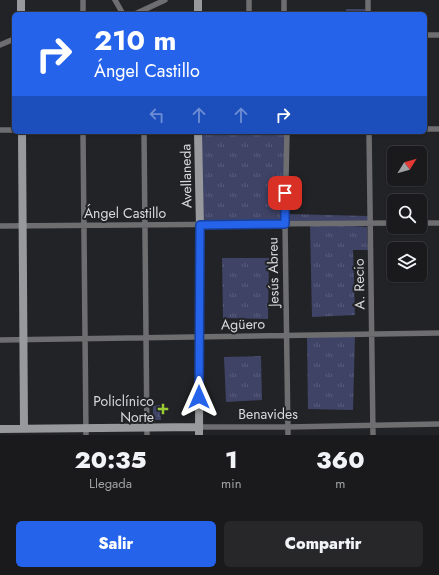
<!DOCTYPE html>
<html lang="es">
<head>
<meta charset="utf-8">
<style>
  body { margin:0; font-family:Jost,sans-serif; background:#272729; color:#f1f3f6; height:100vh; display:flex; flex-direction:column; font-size:15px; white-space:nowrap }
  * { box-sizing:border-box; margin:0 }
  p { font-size:13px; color:#9fa1a3 }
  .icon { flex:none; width:22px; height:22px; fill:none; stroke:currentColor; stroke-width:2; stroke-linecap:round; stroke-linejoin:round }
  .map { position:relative; height:435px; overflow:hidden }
  .side { display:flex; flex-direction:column; background:#1a1a1c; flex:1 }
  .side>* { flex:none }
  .guide { position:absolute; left:12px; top:12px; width:415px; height:122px; border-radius:6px; box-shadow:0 1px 3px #0004,0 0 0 1px #38383b; background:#2563eb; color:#fff; overflow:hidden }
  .needle { width:26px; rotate:53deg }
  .tools { position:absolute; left:387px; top:146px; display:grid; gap:8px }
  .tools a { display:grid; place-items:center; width:40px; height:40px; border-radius:6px; background:#1a1a1c; box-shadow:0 1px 3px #0004,0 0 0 1px #38383b; font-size:20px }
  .pin { position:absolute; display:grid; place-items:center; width:34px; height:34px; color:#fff; margin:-17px; border-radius:8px; box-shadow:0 2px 6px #0006 }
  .me { position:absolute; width:44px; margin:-22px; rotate:0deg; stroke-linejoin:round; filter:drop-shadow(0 0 3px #0008) }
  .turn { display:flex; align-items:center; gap:14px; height:84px; padding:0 16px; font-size:18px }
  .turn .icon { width:52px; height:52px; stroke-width:2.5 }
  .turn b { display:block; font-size:28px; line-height:34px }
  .lanes { display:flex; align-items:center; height:38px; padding:0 16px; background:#0003; justify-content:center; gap:20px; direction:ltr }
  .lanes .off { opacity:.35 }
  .eta { display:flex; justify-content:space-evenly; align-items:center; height:68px; text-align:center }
  .eta b { font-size:24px; font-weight:800; line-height:28px }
  .cta { display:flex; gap:8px; margin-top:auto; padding:8px 16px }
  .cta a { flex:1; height:46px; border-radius:6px; background:#2563eb; color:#fff; font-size:16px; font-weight:800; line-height:46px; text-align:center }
  .cta a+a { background:#272729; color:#f1f3f6 }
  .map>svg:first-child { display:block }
  .grass { fill:url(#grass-tufts) }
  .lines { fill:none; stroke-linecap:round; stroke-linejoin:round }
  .street { stroke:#6e6e70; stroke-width:5.5 }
  .secondary { stroke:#98999c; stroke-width:8 }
  .route-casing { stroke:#184099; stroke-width:10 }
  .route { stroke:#2563eb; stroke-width:7 }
  .poi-dot { fill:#99cb36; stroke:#222326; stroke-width:1.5 }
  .labels { text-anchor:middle; stroke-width:4; stroke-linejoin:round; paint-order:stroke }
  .street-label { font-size:14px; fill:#d9d9db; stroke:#222326 }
  .poi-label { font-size:14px; fill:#d9d9db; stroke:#222326; text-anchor:end }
</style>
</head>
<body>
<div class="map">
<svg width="439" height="435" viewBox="0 0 439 435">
  <defs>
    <pattern id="grass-tufts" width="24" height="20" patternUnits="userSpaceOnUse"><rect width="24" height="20" fill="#3f4467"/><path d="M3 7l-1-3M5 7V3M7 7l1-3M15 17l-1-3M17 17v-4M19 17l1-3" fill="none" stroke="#5a5e7c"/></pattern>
  </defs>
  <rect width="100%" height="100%" fill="#222326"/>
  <path class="grass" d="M346,9h19l1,5h-31l11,-1z
    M198,132h89l-2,91 3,-3 -1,-6 81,2v5l-15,1v4l14,1 1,23h-15l2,65 -43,2 -2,-93 -111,1z
    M222,258h47l-1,61 -45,-1z
    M355,334l-2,76 -45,-1 -1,-74z
    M261,356l1,44 -36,2 -2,-45z
    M160,405l1,15h-8v-14z"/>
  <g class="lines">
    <path class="street" d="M83,0v14
      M115,0l8,14
      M249,0v14
      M284,0v14
      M368,0v14
      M135,14l30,-14
      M425,35h14
      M0,45l14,-6
      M425,129h14
      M0,130h14
      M83,132l3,303
      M144,132l3,303
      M287,132l-2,92 3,211
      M369,132l4,303
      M420,223h19
      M0,226l394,-3
      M0,340l439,-7
      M199,427h89l151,-3"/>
    <path class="secondary" d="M21,0v14
      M198,0v14
      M22,132l2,296
      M198,132l2,96 -1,207
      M0,429l199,-2"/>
  </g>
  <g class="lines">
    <g class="route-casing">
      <path id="route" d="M199,397l1,-172 85,-1v-31"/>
    </g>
    <use href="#route" class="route"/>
  </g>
  <path class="poi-dot" d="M161 403h4v4h4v4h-4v4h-4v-4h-4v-4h4z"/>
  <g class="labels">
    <g class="street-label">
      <text transform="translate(186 176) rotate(-91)" y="5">Avellaneda</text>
      <text x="125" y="218">Ángel Castillo</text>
      <text transform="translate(273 272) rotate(-91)" y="5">Jesús Abreu</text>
      <text transform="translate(359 284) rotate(-91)" y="5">A. Recio</text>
      <text transform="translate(243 324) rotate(-1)" y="5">Agüero</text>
      <text x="268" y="419">Benavides</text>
    </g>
    <g class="poi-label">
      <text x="154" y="406">Policlínico<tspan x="154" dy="16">Norte</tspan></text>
    </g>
  </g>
</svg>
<div class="tools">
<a><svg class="needle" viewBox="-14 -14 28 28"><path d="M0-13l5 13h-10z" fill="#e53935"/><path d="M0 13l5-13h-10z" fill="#9fa1a3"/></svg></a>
<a><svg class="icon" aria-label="search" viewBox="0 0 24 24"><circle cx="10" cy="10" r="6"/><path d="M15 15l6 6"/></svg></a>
<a><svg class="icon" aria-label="layers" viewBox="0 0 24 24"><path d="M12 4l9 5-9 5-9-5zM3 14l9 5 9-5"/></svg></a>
</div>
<div class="pin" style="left:285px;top:193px;background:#d93025"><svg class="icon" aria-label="arrive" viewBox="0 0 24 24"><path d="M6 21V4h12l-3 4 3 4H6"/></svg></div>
<svg class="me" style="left:199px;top:397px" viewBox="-20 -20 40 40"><path d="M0-17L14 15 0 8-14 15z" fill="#2563eb" stroke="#fff" stroke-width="4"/></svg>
<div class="guide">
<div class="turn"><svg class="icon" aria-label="right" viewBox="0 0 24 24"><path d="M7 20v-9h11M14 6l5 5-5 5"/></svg><div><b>210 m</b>Ángel Castillo</div></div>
<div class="lanes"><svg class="icon off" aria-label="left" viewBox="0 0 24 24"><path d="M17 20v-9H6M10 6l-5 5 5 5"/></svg><svg class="icon off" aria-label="ahead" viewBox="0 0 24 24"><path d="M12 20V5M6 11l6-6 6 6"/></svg><svg class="icon off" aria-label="ahead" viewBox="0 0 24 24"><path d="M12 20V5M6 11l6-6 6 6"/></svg><svg class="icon" aria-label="right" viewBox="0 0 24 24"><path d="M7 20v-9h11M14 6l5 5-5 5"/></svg></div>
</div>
</div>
<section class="side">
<div class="eta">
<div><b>20:35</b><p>Llegada</p></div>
<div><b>1</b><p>min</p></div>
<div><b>360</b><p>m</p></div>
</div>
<div class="cta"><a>Salir</a><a>Compartir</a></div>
</section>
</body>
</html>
